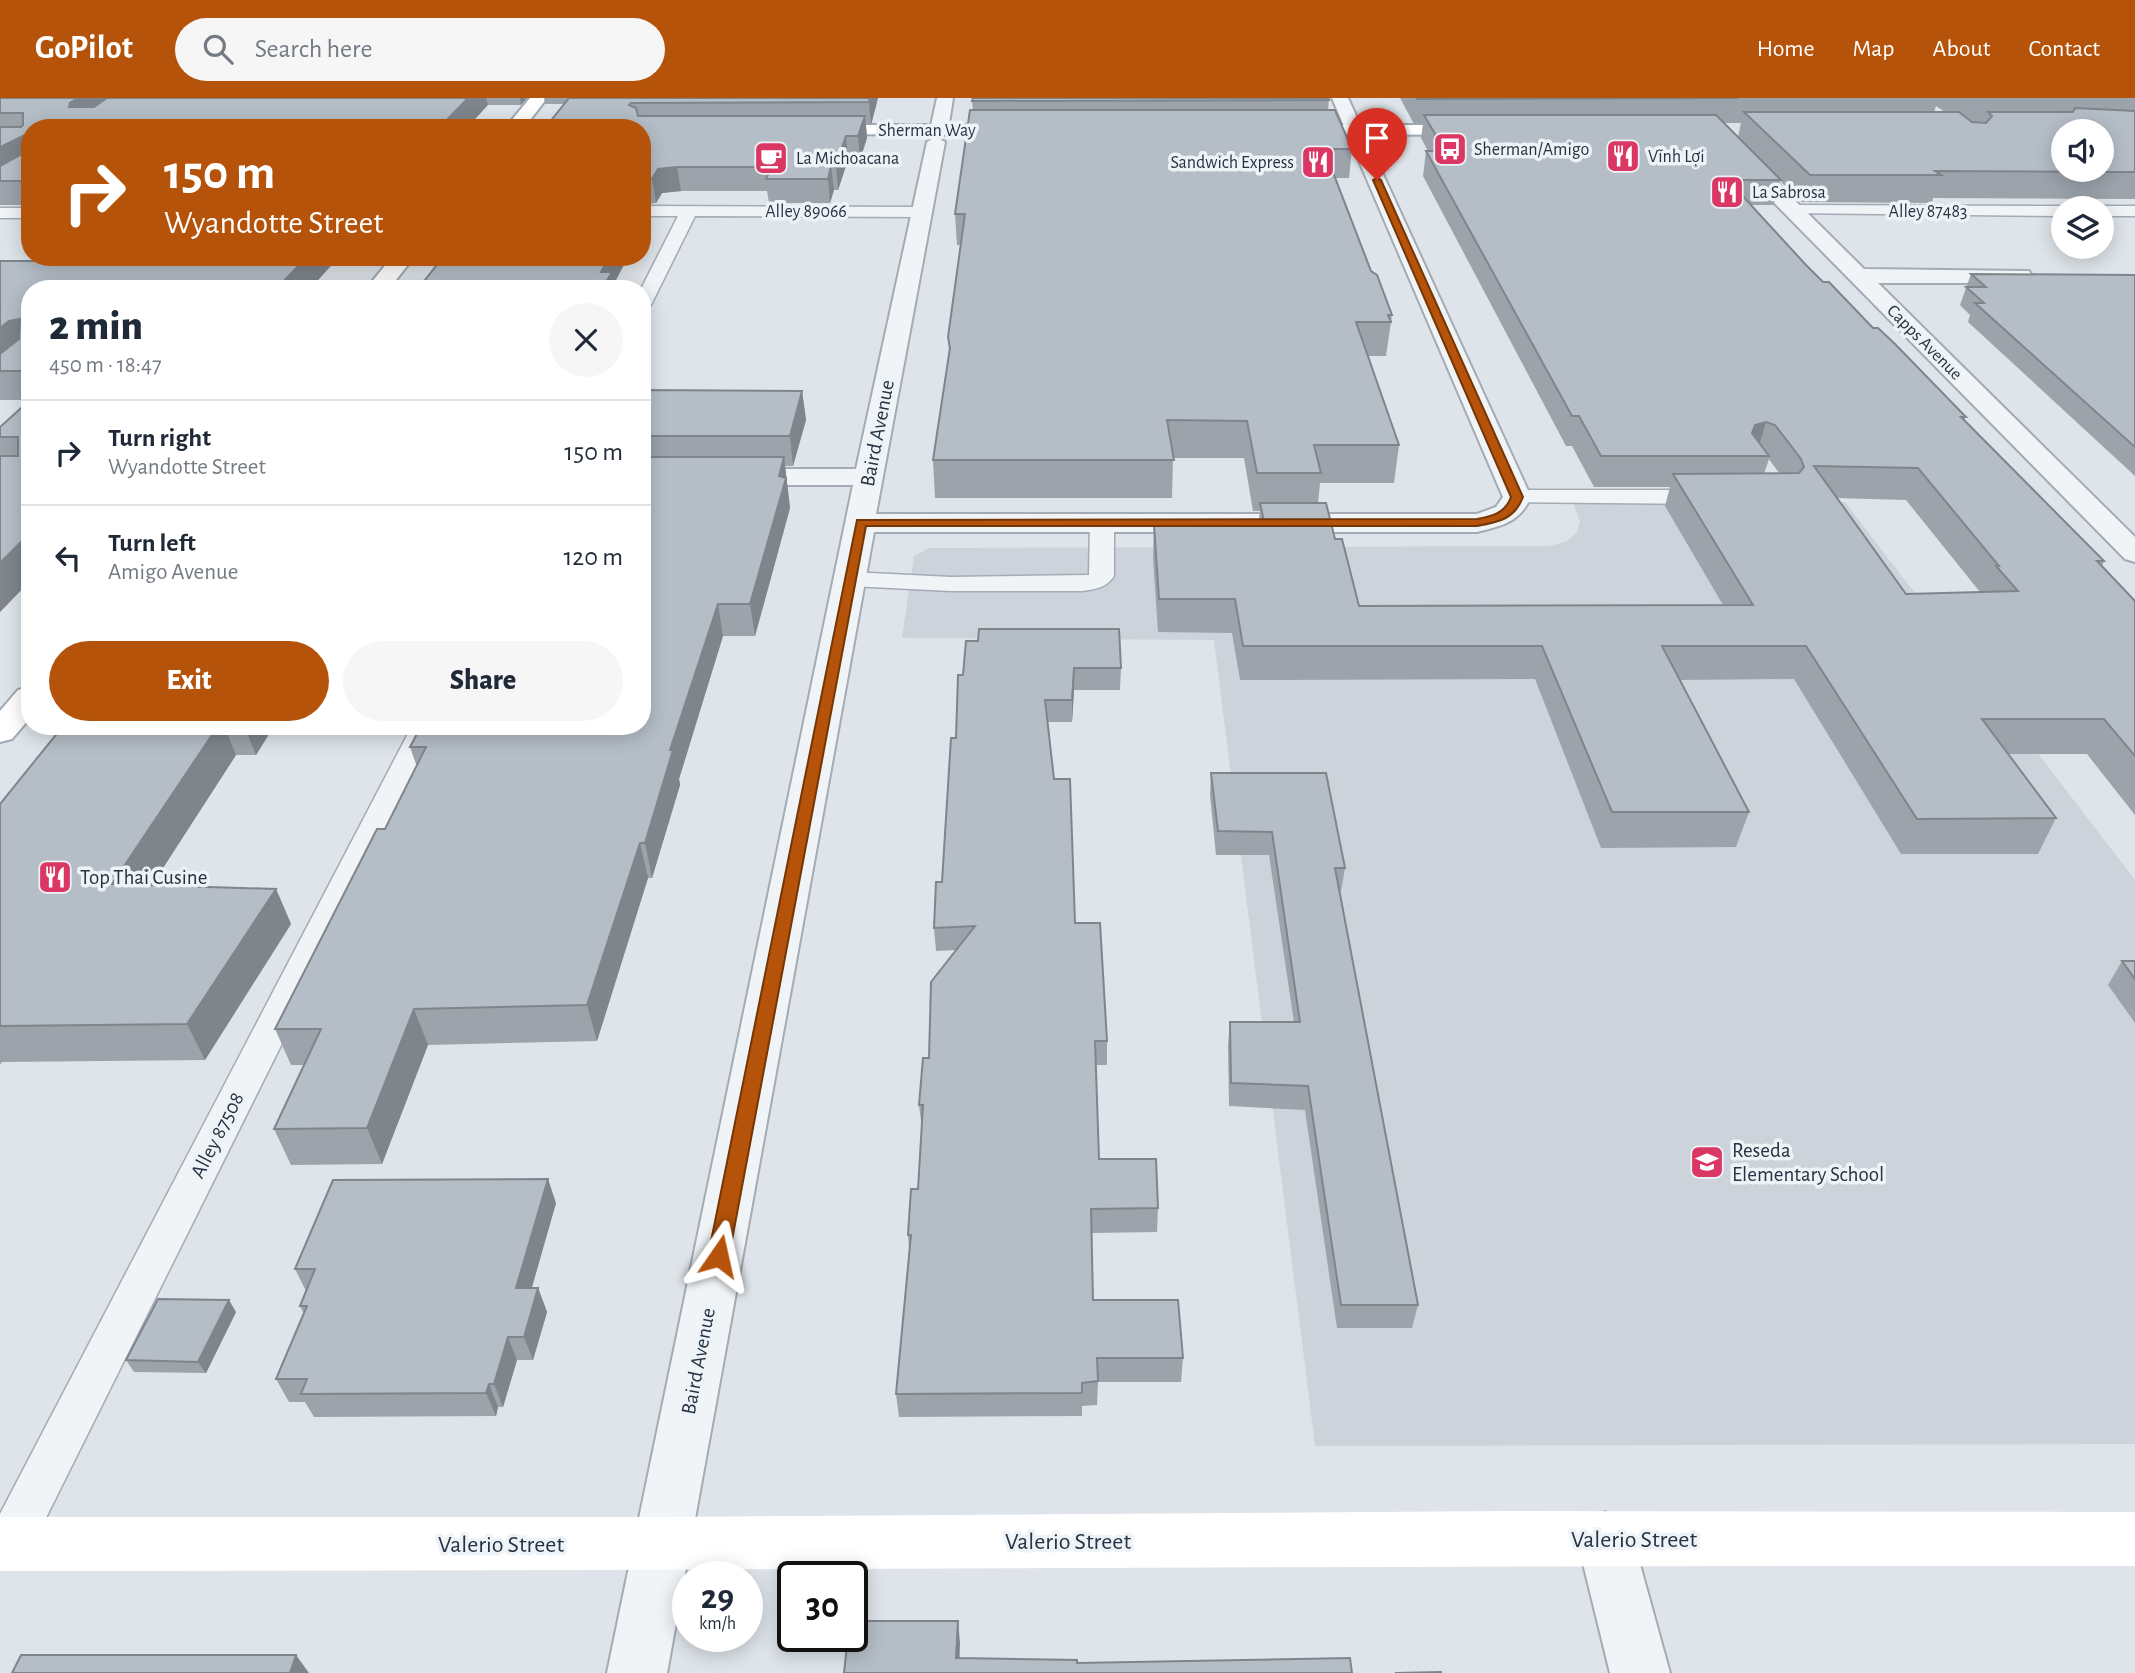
<!DOCTYPE html>
<html lang="en">
<head>
<meta charset="utf-8">
<style>
  body { margin:0; font-family:"Alegreya Sans",sans-serif; background:#f6f6f7; color:#1f2937; height:100vh; display:flex; flex-direction:column; font-size:26px; white-space:nowrap }
  * { box-sizing:border-box; margin:0 }
  p { font-size:23px; color:#747a83 }
  .icon { flex:none; width:38px; height:38px; fill:none; stroke:currentColor; stroke-width:2; stroke-linecap:round; stroke-linejoin:round }
  .map { position:relative; flex:1; overflow:hidden }
  .details { position:absolute; left:21px; top:182px; width:630px; height:455px; display:flex; flex-direction:column; background:#fff; border-radius:28px; box-shadow:0 4px 18px #0003 }
  .details>* { flex:none }
  .top-card { position:absolute; left:21px; top:21px; width:630px; height:147px; border-radius:28px; box-shadow:0 4px 18px #0003; background:#b45309; color:#fff; overflow:hidden }
  .buttons { position:absolute; left:2051px; top:21px; display:grid; gap:14px }
  .buttons a { display:grid; place-items:center; width:63px; height:63px; border-radius:50%; background:#fff; box-shadow:0 4px 18px #0003; font-size:35px }
  .speed { position:absolute; left:672px; top:1463px; display:flex; gap:14px; font-size:35px; font-weight:700; text-align:center }
  .speed>* { display:grid; place-content:center; width:91px; height:91px; border-radius:50%; background:#fff; box-shadow:0 4px 18px #0003; line-height:1 }
  .speed small { font-size:18px; font-weight:400 }
  .speed .limit { border:4px solid #111; border-radius:10px; background:#fff; color:#111 }
  .pin { position:absolute; display:grid; place-items:center; width:60px; height:60px; color:#fff; margin:-72px -30px; border-radius:50% 50% 50% 0; rotate:-45deg; box-shadow:0 0 7px #0007 }
  .pin .icon { rotate:45deg }
  .me { position:absolute; width:77px; margin:-38px; rotate:11deg; stroke-linejoin:round; filter:drop-shadow(0 0 5px #0008) }
  .turn { display:flex; align-items:center; gap:24px; height:147px; padding:0 28px; font-size:32px }
  .turn .icon { width:91px; height:91px; stroke-width:2.5 }
  .turn b { display:block; font-size:49px; line-height:60px }
  .round { display:grid; place-items:center; flex:none; width:74px; height:74px; border-radius:37px; background:#f6f6f7 }
  .headline { display:flex; align-items:center; justify-content:space-between; height:119px; padding:0 28px }
  h1 { font-size:42px; font-weight:800; line-height:52px }
  .cta { display:flex; gap:14px; margin-top:auto; padding:14px 28px }
  .cta a { flex:1; height:80px; border-radius:42px; background:#b45309; color:#fff; font-size:28px; font-weight:800; line-height:80px; text-align:center }
  .cta a+a { background:#f6f6f7; color:#1f2937 }
  ul { padding:0; list-style:none }
  li { display:flex; align-items:center; gap:21px; height:105px; padding:0 28px; border-top:2px solid #e0e1e3 }
  li div { flex:1 }
  li b { display:block; font-size:26px }
  li em { font-style:normal }
  header { display:flex; align-items:center; gap:42px; box-sizing:border-box; height:98px; padding:0 35px; background:#b45309; color:#fff }
  header strong { font-size:33px }
  nav { display:flex; gap:38px; margin-inline-start:auto; font-size:24px }
  .search { width:490px; height:63px; background:#f6f6f7; display:flex; align-items:center; gap:18px; box-sizing:border-box; padding:0 24px; border-radius:38px; color:#747a83; font-size:26px }
  .map>svg:first-child { display:block }
  .built { fill:#ccd3db }
  .lines { fill:none; stroke-linecap:round; stroke-linejoin:round }
  .lane-casing { stroke:#a3abb4; stroke-width:3 }
  .street-casing { stroke:#a3abb4; stroke-width:4 }
  .primary-casing { stroke:#9daab6; stroke-width:4 }
  .lane { fill:#f1f4f7; fill-rule:evenodd }
  .street { fill:#f1f4f7; fill-rule:evenodd }
  .secondary { fill:#fff; fill-rule:evenodd }
  .primary { fill:#fff; fill-rule:evenodd }
  .wall { fill:#9ca3ab; fill-rule:evenodd }
  .shaded-wall { fill:#7f858b }
  .building { fill:#b5bec7; stroke:#7f858b; stroke-width:2; fill-rule:evenodd }
  .route { fill:#b45309; stroke:#753606; stroke-width:2 }
  .labels { text-anchor:middle; stroke-width:7; stroke-linejoin:round; paint-order:stroke }
  .far-street-label { font-size:18px; fill:#263342; stroke:#eef3f7 }
  .far-poi-label { font-size:18px; fill:#263342; stroke:#eef3f7; text-anchor:start }
  .street-label { font-size:21px; fill:#263342; stroke:#eef3f7 }
  .poi-label { font-size:21px; fill:#263342; stroke:#eef3f7; text-anchor:start }
  .near-street-label { font-size:24px; fill:#263342; stroke:#eef3f7 }
</style>
</head>
<body>
<header>
<strong>GoPilot</strong>
<div class="search"><svg class="icon" aria-label="search" viewBox="0 0 24 24"><circle cx="10" cy="10" r="6"/><path d="M15 15l6 6"/></svg>Search here</div>
<nav><a>Home</a><a>Map</a><a>About</a><a>Contact</a></nav>
</header>
<div class="map">
<svg width="2135" height="1575" viewBox="0 0 2135 1575">
  <rect width="100%" height="100%" fill="#dee4e9"/>
  <path class="built" d="M1573,404h272l290,378v564l-820,2 -101,-806 -312,-2 12,-82 15,-8 620,-2 16,-4 11,-8 4,-12z"/>
  <g class="lines">
    <g class="lane-casing">
      <path id="lane" d="M1792,107l271,1 6,2h-6v8l-277,-3 -2,-3z
        M642,108l281,1 8,5 -8,5 -228,-1 -44,89 -9,5 -1,-21 37,-73h-36z
        M2102,108h33v10h-33v-8h-6z
        M0,110h30v10h-30z
        M1517,392h191l8,2 3,5 -3,5 -8,2 -199,-2 -3,-5 3,-5z
        M1102,418l8,2 4,5v53c-8,12 -18,13 -31,15h-132l-101,-5 -9,-2 -3,-5 3,-5 9,-2 101,5 138,-2 1,-52 4,-5z
        M412,628h28l-415,834 -16,6 -9,-3v-49z"/>
    </g>
    <g class="street-casing">
      <path id="street" d="M937,0h16l-5,32 -9,5 -9,-5z
        M1332,0h16l183,399c-11,25 -29,29 -54,35h-603l-207,1141h-60l246,-1188h-211v-16h214l71,-327 9,-5 9,5 -69,372h601l19,-7 7,-10z
        M1741,54l7,2 116,115 165,2 3,5 -3,5 -8,2h-143l257,254v25l-10,-3 -391,-397 -2,-4 2,-4z
        M1605,1414l20,8 8,19 37,134h-60l-33,-134 8,-19z"/>
    </g>
    <g class="primary-casing">
      <path id="primary" d="M530,0h17l-23,30h-19z
        M812,27h206l9,5 -9,5 -212,-1 -3,-4z
        M1292,27h181l9,5 -9,5 -187,-1 -3,-4z
        M392,159h22l-25,32h-23z
        M30,589v31l-18,21 -12,3v-31l18,-21z"/>
    </g>
    <use href="#lane" class="lane"/>
    <use href="#street" class="street"/>
    <path class="secondary" d="M1506,1413l629,1v54c-712,-1 -1423,5 -2135,5v-54h663z"/>
    <use href="#primary" class="primary"/>
  </g>
  <path class="wall" d="M0,0h527l-6,7h-33l-458,23v77h-30z
    M544,0h334l-7,27h-5l1,13 -7,22h-12l-10,30h-4l-4,13h-61l-2,-12h-86l-19,2 -6,10 -10,1 2,15 -6,11v-102l-78,-24h-19z
    M1400,0h735v101l-202,-1 -1,5 -130,-1 -22,-21 -6,24h-23l55,60 67,63 93,89 -2,3 140,141 -2,5 33,35v214l-48,-61h-79l48,64 -18,36h-137l-107,-175 -114,1 69,132 -13,35 -135,1 -66,-169 -295,1 -8,-47 -74,-1 -5,-74 1,-33 104,1 2,-15h-7l-9,-53h-71l-1,40h-237l-2,-38 16,-109 -1,-14 13,-92h-4l-2,-31 18,-104 -1,-9 357,-1 -1,10 24,39 -3,29h-13l35,93 21,44 -6,41h-18l31,89 -5,38h-74l-2,20 17,36 24,67 364,-1 -58,-99 5,-19h-76l-22,-41h-6l-143,-270 3,-25h2l-7,-13 2,-14h-9zM1936,8l9,6h-11zM1724,25h17l-3,14zM1769,361l10,14 -15,1zM1837,400l69,2 74,92 -74,2z
    M339,159l-309,32v111h-30v-139l109,4 17,-4z
    M1971,176l164,1v201l-167,-154 2,-7 -10,-10z
    M642,292l160,1 4,29 -13,46h-8l5,42 -35,128h-32l-44,143 1,6 -28,93h-4l-51,163 -169,4 -46,119 -91,1 -17,-36 30,-64h-13l-16,-36 110,-200 32,-62 -7,-20 232,-21z
    M30,302v181l-30,31v-185z
    M978,543l143,27 -1,22h-46l-2,32h-25l7,57 21,144 32,118v24h-11l3,94 59,49 -1,24 -65,1 1,67 90,58 -2,24h-83l-1,23 -15,1v10l-183,1 -3,-23 13,-145 -1,-14 10,-46 4,-60 -3,-24 37,-155 -20,1 -2,-23 8,-46 21,-207z
    M63,628h211l-18,29h-20l-84,130 124,4 15,35 -86,136 -203,2 -2,3v-261z
    M1211,675l134,95 -4,23h-1l78,414 -6,23h-75l-32,-218 -76,-4 -1,-61 2,-23h64l-25,-167h-53l-6,-60z
    M2122,863h13v62l-27,-38z
    M556,1105l-25,85h7l9,24 -14,48h-16l-14,47h-5l-2,9 -182,1 -9,-15h-16l-13,-23 28,-65 -4,-8 6,-15 -11,-22z
    M236,1214l-30,61 -72,-1 -8,-12z"/>
  <path class="shaded-wall" d="M78,0h39l-39,28 -9,-19 1,-4z
    M468,0h18l2,7 -21,23h-28z
    M520,0h7l-6,7z
    M870,0h8l-7,27 -2,-23z
    M865,18l2,22 -7,22 -2,-24z
    M23,38l7,18 -30,21v-28z
    M846,38l2,24 -10,30 -2,-24z
    M831,68l3,24 -4,13 -2,-24z
    M677,69l4,24 -19,2 -6,10 -4,-24 6,-10z
    M644,96l4,25 -6,11v-33z
    M307,159h32l-29,32h-34z
    M609,159h19l-14,27 1,5h-13l-1,-17z
    M20,221l10,24 -30,24v-39l9,-7z
    M802,293l4,29 -13,46 -3,-30z
    M1766,324l-9,30 -5,-19 3,-8z
    M784,359l6,51 -35,128 -5,-32z
    M30,435v48l-30,31v-49z
    M718,506l5,32 -44,143 1,6 -28,93 -7,-35 25,-93z
    M1074,570v22l-2,32v-22z
    M218,628h6l12,29 -106,164 -18,-35z
    M244,628h30l-18,29z
    M640,745l8,35 -51,163 -10,-36z
    M276,791l15,35 -86,136 -18,-36z
    M414,911l14,36 -46,119 -15,-36z
    M548,1081l8,24 -31,109 -9,-24z
    M538,1190l9,24 -14,48 -9,-23z
    M229,1202l7,12 -30,61 -8,-11z
    M508,1239l9,23 -14,47 -9,-23z
    M489,1286l9,23 -2,9 -10,-23z
    M958,1523l2,22 -1,30 -3,-15z
    M296,1557l13,18h-19z"/>
  <path class="building" d="M0,0h78l-8,5 -1,4h25l13,-9h361l-29,30h-409v55h-7l-3,-2h-20v-15l22,-12 1,-18 -23,11v-20h21l2,-2v-12h-23z
    M569,0h301l-1,4 -238,1 -2,2 7,3 2,8h227l-7,20h-12l-10,30h-5l-3,13h-62l5,-12h-94l-19,2 -6,10h-10v-51h-97z
    M973,0h355l1,2 -357,1z
    M1417,0h321l-321,1z
    M2075,10l60,3v61l-200,-1 6,4h-131l-66,-63h215l13,10 14,1 6,-7 -4,-4h85zM2063,33h39v39h-39z
    M970,12h365l17,39h-28l47,122 6,4 15,40h-4l3,7h-35l43,123h-85l7,28h-64l-10,-52 -80,-1 7,40h-241l17,-112 -2,-11 17,-123h-10z
    M1424,17h292l65,65h-53l78,85 17,17h6l44,46h5l17,16 71,73h-5l143,144h-7l38,40v155l-31,-37h-122l74,99 -139,1 -111,-173h-144l87,166h-137l-70,-166h-299l-8,-47h-76l-5,-74 111,1 -5,-23h66l9,36h7l17,67 394,-1 -80,-131 126,-1 5,-6 -3,-8 -26,-34 -9,-3 -11,3 -3,8 17,23h-168l-22,-40h-7l-146,-265h19zM1814,368l104,2 81,98h-3l22,25 -112,3z
    M130,159h177l-31,32h-246v82h-30v-17l19,-15 1,-20 -11,2 -9,7v-67h87l2,4h20l6,-4h11z
    M443,159h166l-8,15h11l-10,17h-184z
    M1971,176l164,1v172l-160,-144h9l-18,-16h20z
    M642,292l160,1 -12,45h-148z
    M30,302v133l-30,30v-107h18v-19h-18v-10z
    M642,359h142l-5,19 7,2 -36,126h-32l-48,146h3l-28,93h-5l-53,162 -173,4 -47,119 -93,1 47,-100h-46l102,-200h8l41,-82h-16l11,-21h221z
    M979,531h140l2,39h-47l-2,32h-27l9,79h16l5,144h25l7,118h-12l4,118h57l2,49 -67,1 2,91h85l5,58h-86l1,23 -16,2v10l-186,1 15,-159h-3l3,-46h7l5,-84h-4l4,-47h6l2,-76 44,-56 -41,2 2,-46h6l9,-144h5l2,-63h5l3,-34h12z
    M63,628h155l-106,158 164,5 -89,135 -187,2v-222z
    M1211,675h115l19,95h-10l83,437h-77l-33,-219 -77,-3 -1,-61h70l-28,-190 -54,-1z
    M2122,863h13v18z
    M548,1081l-32,109h22l-14,49h-16l-14,47h-5l-3,9 -185,1 6,-15h-31l31,-73h-7l15,-37h-20l38,-89z
    M158,1201l71,1 -31,62 -72,-2z
    M852,1523h106l-2,37 121,2v3l273,-5 2,15h-508l4,-37h4z
    M21,1557h275l-6,18h-278z
    M1441,1574v1h-46z"/>
  <path class="route" d="M1377,80l4,2 142,317c-8,22 -24,25 -46,29h-611l-137,730 -3,6 -7,2 -8,-2 -3,-6 149,-736 620,-1c16,-3 28,-6 34,-22l-138,-317z"/>
  <defs>
    <g id="bus-square" transform="scale(1.75)"><rect x="-9" y="-9" width="18" height="18" rx="4" fill="#da3764" stroke="#eef3f7"/><path d="M-5-6H5V4H4V6H2V4H-2V6H-4V4H-5ZM-3.5-4V0h7V-4ZM-3.5 1.2v1.5H-2V1.2ZM2 1.2v1.5H3.5V1.2Z" fill="#fff"/></g>
    <g id="restaurant-square" transform="scale(1.75)"><rect x="-9" y="-9" width="18" height="18" rx="4" fill="#da3764" stroke="#eef3f7"/><path d="M-5-6h1v4h1v-4h1v4h1v-4h1v5L-1.5 .5V6h-2V.5L-5-1ZM5-6V6H3V1.5H1.5Q1.5-4 5-6Z" fill="#fff"/></g>
    <g id="cafe-square" transform="scale(1.75)"><rect x="-9" y="-9" width="18" height="18" rx="4" fill="#da3764" stroke="#eef3f7"/><path d="M-5.5-4.5H6V0H3Q3 3.5 0 3.5H-2.5Q-5.5 3.5-5.5 0ZM3-3.2v2h1.7v-2ZM-6 4.5H4V6H-6Z" fill="#fff"/></g>
    <g id="school-square" transform="scale(1.75)"><rect x="-9" y="-9" width="18" height="18" rx="4" fill="#da3764" stroke="#eef3f7"/><path d="M0-5L7-2L0 1L-7-2ZM-4 1L0 2.5L4 1V4Q0 6-4 4Z" fill="#fff"/></g>
  </defs>
  <g fill-rule="evenodd">
    <use href="#bus-square" x="1450" y="51"/>
    <use href="#restaurant-square" x="1623" y="58"/>
    <use href="#cafe-square" x="771" y="60"/>
    <use href="#restaurant-square" x="1318" y="64"/>
    <use href="#restaurant-square" x="1727" y="94"/>
    <use href="#restaurant-square" x="55" y="779"/>
    <use href="#school-square" x="1707" y="1064"/>
  </g>
  <g class="labels">
    <g class="far-street-label">
      <text x="927" y="38">Sherman Way</text>
      <text x="806" y="119">Alley 89066</text>
      <text x="1928" y="119">Alley 87483</text>
      <text transform="translate(1925 244) rotate(45)" y="6">Capps Avenue</text>
    </g>
    <g class="far-poi-label">
      <text x="1474" y="57">Sherman/Amigo</text>
      <text x="1648" y="64">Vĩnh Lợi</text>
      <text x="796" y="66">La Michoacana</text>
      <text x="1294" y="70" text-anchor="end">Sandwich Express</text>
      <text x="1752" y="100">La Sabrosa</text>
    </g>
    <g class="street-label">
      <text transform="translate(877 335) rotate(-79)" y="7">Baird Avenue</text>
      <text transform="translate(217 1037) rotate(-63)" y="7">Alley 87508</text>
      <text transform="translate(698 1263) rotate(-79)" y="7">Baird Avenue</text>
    </g>
    <g class="poi-label">
      <text x="80" y="786">Top Thai Cusine</text>
      <text x="1732" y="1059">Reseda<tspan x="1732" dy="24">Elementary School</tspan></text>
    </g>
    <g class="near-street-label">
      <text x="1634" y="1449">Valerio Street</text>
      <text x="1068" y="1451">Valerio Street</text>
      <text x="501" y="1454">Valerio Street</text>
    </g>
  </g>
</svg>
<div class="buttons">
<a><svg class="icon" aria-label="sound" viewBox="0 0 24 24"><path d="M4 9h4l5-4v14l-5-4H4zM17 9q2 3 0 6"/></svg></a>
<a><svg class="icon" aria-label="layers" viewBox="0 0 24 24"><path d="M12 4l9 5-9 5-9-5zM3 14l9 5 9-5"/></svg></a>
</div>
<div class="speed"><div>29<small>km/h</small></div><div class="limit">30</div></div>
<div class="pin" style="left:1377px;top:82px;background:#d93025"><svg class="icon" aria-label="arrive" viewBox="0 0 24 24"><path d="M6 21V4h12l-3 4 3 4H6"/></svg></div>
<svg class="me" style="left:719px;top:1158px" viewBox="-20 -20 40 40"><path d="M0-17L14 15 0 8-14 15z" fill="#b45309" stroke="#fff" stroke-width="4"/></svg>
<div class="top-card">
<div class="turn"><svg class="icon" aria-label="right" viewBox="0 0 24 24"><path d="M7 20v-9h11M14 6l5 5-5 5"/></svg><div><b>150 m</b>Wyandotte Street</div></div>
</div>
<section class="details">
<div class="headline"><div><h1>2 min</h1><p>450 m · 18:47</p></div><a class="round"><svg class="icon" aria-label="close" viewBox="0 0 24 24"><path d="M6 6l12 12M18 6L6 18"/></svg></a></div>
<ul>
<li><svg class="icon" aria-label="right" viewBox="0 0 24 24"><path d="M7 20v-9h11M14 6l5 5-5 5"/></svg><div><b>Turn right</b><p>Wyandotte Street</p></div><em>150 m</em></li>
<li><svg class="icon" aria-label="left" viewBox="0 0 24 24"><path d="M17 20v-9H6M10 6l-5 5 5 5"/></svg><div><b>Turn left</b><p>Amigo Avenue</p></div><em>120 m</em></li>
</ul>
<div class="cta"><a>Exit</a><a>Share</a></div>
</section>
</div>
</body>
</html>
